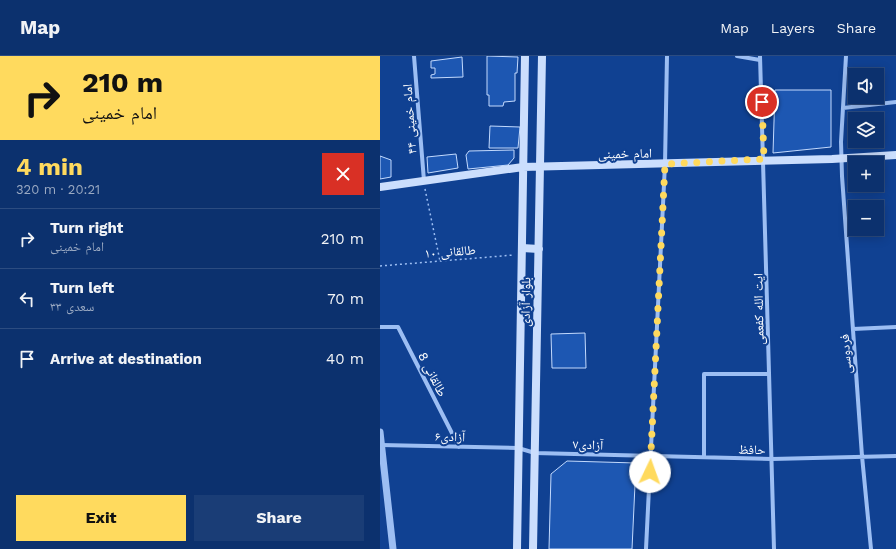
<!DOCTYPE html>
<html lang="en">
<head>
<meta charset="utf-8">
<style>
  body { margin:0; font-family:"Work Sans","Noto Naskh Arabic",sans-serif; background:#1a3d76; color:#f1f3f6; height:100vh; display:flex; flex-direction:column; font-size:15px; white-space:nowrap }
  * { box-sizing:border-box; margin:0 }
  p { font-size:13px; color:#9aa9c2 }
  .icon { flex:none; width:22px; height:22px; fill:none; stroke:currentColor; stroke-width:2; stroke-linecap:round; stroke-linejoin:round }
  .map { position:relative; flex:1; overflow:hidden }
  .drawer { display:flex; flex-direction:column; background:#0c316e; width:380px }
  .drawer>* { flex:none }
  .guide { background:#ffda5e; color:#111; overflow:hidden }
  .fabs { position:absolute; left:468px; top:12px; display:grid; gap:8px }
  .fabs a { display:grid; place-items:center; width:36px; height:36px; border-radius:0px; background:#0c316e; box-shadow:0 2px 10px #0003,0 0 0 1px #2c4c81; font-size:20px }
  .pin { position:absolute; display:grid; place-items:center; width:34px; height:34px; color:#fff; margin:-17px; border:2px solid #fff; border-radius:50%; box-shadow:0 1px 4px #0007 }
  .me { position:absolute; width:44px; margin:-22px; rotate:3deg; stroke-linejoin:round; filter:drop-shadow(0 0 3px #0008) }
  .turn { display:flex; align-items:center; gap:14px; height:84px; padding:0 16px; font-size:18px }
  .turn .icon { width:52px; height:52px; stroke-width:2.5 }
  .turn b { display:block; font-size:28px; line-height:34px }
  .round { display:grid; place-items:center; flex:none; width:42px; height:42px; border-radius:0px; background:#1a3d76 }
  .summary { display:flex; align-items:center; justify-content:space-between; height:68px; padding:0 16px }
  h1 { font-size:24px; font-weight:700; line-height:30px; color:#ffda5e }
  .cta { display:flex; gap:8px; margin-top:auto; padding:8px 16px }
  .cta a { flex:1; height:46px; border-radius:0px; background:#ffda5e; color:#111; font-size:16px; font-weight:700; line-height:46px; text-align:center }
  .cta a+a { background:#1a3d76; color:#f1f3f6 }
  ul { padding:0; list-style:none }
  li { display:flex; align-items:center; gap:12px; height:60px; padding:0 16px; border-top:1px solid #2c4c81 }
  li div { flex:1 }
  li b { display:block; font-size:15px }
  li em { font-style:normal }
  header { display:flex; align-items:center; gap:24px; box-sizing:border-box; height:56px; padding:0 20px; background:#0c316e; border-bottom:1px solid #2c4c81 }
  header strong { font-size:19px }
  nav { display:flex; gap:22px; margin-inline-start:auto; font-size:14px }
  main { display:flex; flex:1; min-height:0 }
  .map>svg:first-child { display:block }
  .building { fill:#1d57b2; stroke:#c3dafe }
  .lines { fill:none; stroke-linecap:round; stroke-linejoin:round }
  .path { stroke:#9cbef3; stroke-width:1.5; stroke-dasharray:2 3; stroke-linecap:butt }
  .minor { stroke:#9cbef3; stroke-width:4 }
  .tertiary { stroke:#9cbef3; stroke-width:7 }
  .secondary { stroke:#cbdefd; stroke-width:8 }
  .route { stroke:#ffda5e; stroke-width:7; stroke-dasharray:0 12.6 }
  .labels { text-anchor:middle; stroke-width:4; stroke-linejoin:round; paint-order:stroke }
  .street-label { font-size:13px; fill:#fff; stroke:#104192 }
</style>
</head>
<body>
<header>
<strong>Map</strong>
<nav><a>Map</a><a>Layers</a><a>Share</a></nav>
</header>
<main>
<section class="drawer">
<div class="guide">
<div class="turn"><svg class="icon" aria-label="right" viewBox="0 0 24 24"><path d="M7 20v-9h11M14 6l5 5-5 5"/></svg><div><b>210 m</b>امام خمینی</div></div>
</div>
<div class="summary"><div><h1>4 min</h1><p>320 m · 20:21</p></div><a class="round" style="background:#d93025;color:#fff"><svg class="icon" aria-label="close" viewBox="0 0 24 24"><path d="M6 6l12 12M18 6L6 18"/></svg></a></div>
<ul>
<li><svg class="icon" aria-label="right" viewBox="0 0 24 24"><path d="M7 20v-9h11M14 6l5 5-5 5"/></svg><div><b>Turn right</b><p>امام خمینی</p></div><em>210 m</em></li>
<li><svg class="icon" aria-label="left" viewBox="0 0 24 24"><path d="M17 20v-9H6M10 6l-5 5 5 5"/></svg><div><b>Turn left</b><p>سعدی ۳۳</p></div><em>70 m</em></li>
<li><svg class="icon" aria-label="arrive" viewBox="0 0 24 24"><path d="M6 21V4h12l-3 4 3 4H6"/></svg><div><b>Arrive at destination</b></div><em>40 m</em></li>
</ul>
<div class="cta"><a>Exit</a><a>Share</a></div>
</section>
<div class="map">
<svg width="516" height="493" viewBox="0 0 516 493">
  <rect width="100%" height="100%" fill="#104192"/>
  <path class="building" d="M107,0l31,1 -1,16h-2v28l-11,1 -1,4h-14v-11h-2z
    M82,1l1,20 -32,1v-3l4,-1v-6h-4v-7z
    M395,34h56v57l-58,6z
    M110,70l30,1 -2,21h-29z
    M134,94v8l-6,7 -40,4 -2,-14 3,-4z
    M76,98l2,14 -30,5 -1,-16z
    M0,100l11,4v17l-11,2z
    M205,277l1,35h-34l-1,-34z
    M187,405l69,2 -4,86h-83l2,-75z"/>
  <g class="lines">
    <path class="path" d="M45,133l15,72
      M0,210l134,-11"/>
    <path class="minor" d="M34,0l10,125
      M357,0l23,4
      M380,0l14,493
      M466,0l-5,86 1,34 20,280 9,93
      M463,52l53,-6
      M0,271h18l61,120
      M473,273l43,-2
      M1,389l137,3 17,5 237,6 124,-3
      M324,401v-83h65
      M266,493l19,-385 2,-108"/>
    <path class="tertiary" d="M0,376l13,117"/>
    <path class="secondary" d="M0,131l143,-20 309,-8 64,-4
      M142,192l17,1
      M137,493l8,-493
      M153,493l9,-493"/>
  </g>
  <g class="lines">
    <path class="route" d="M270,416l15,-308 99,-5 -2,-57"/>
  </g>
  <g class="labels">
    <g class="street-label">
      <text transform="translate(29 63) rotate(-94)" y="5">امام خمینی ۴۴</text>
      <text transform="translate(245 97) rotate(-1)" y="5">امام خمینی</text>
      <text transform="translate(70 195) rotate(-4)" y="5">طالقانی ۱۰</text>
      <text transform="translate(145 246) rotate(-89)" y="5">بلوار آزادی</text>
      <text transform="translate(378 253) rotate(-91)" y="5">ایت الله کفعمی</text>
      <text transform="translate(465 298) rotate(-94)" y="5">فردوسی</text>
      <text transform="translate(53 318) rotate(63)" y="5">طالقانی 8</text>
      <text transform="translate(70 380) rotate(1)" y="5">آزادی۶</text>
      <text transform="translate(208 388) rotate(2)" y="5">آزادی۷</text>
      <text transform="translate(372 393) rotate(1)" y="5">حافظ</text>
    </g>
  </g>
</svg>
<div class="fabs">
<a><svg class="icon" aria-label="sound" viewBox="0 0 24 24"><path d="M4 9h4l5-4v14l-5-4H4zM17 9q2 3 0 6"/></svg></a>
<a><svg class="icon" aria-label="layers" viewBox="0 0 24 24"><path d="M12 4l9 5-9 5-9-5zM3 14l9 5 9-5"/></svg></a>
<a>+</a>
<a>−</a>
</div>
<div class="pin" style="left:382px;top:46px;background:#d93025"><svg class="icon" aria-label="arrive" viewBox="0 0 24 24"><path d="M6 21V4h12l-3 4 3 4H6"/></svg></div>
<svg class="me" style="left:270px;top:416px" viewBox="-20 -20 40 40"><circle r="19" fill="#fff"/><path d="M0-13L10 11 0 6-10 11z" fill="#ffda5e"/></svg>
</div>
</main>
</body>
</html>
